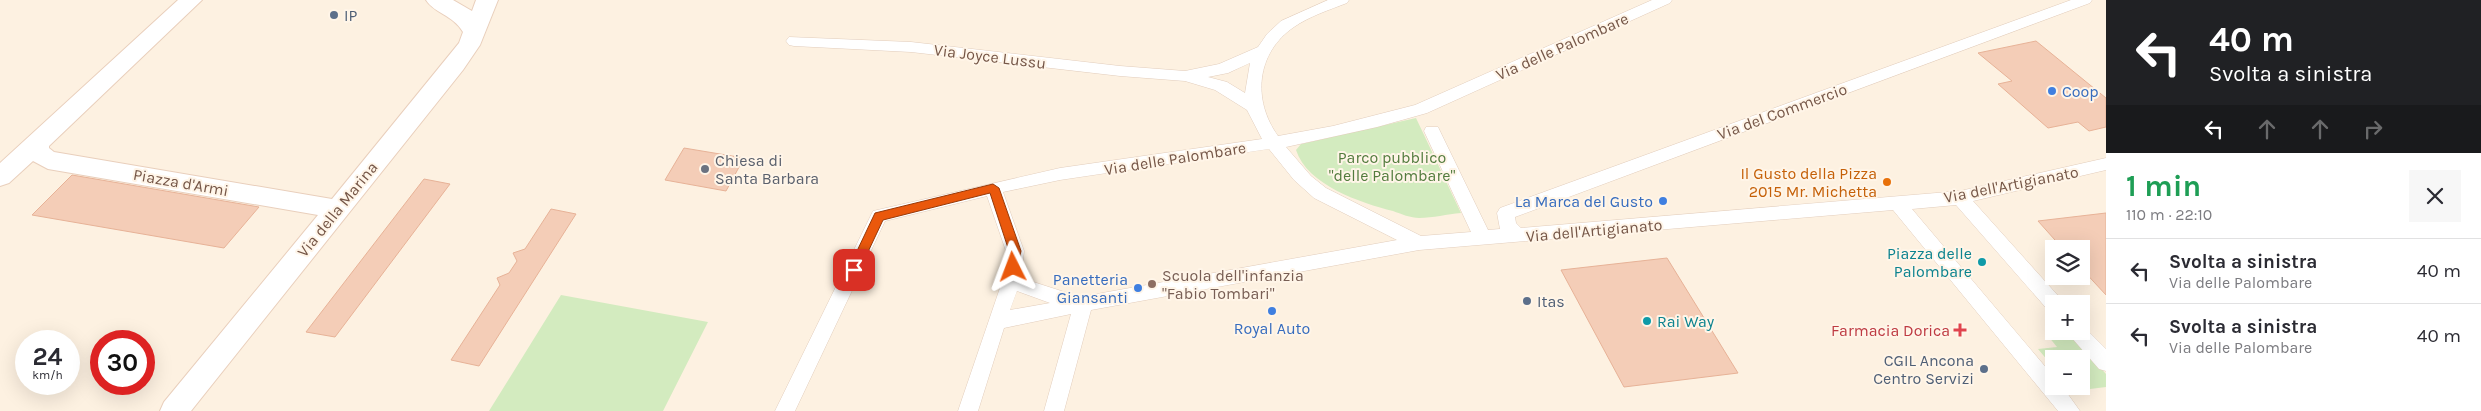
<!DOCTYPE html>
<html lang="it">
<head>
<meta charset="utf-8">
<style>
  body { margin:0; font-family:Karla,sans-serif; background:#f7f7f7; color:#2b2b33; height:100vh; display:flex; flex-direction:column; font-size:19px; white-space:nowrap }
  * { box-sizing:border-box; margin:0 }
  p { font-size:16px; color:#7c7c81 }
  .icon { flex:none; width:28px; height:28px; fill:none; stroke:currentColor; stroke-width:2; stroke-linecap:round; stroke-linejoin:round }
  .map { position:relative; flex:1; overflow:hidden }
  .drawer { display:flex; flex-direction:column; background:#fff; width:375px }
  .drawer>* { flex:none }
  .banner { background:#202124; color:#fff; overflow:hidden }
  .fabs { position:absolute; left:2045px; top:240px; display:grid; gap:10px }
  .fabs a { display:grid; place-items:center; width:45px; height:45px; border-radius:0px; background:#fff; box-shadow:0 5px 20px #0002; font-size:25px }
  .speed { position:absolute; left:15px; top:330px; display:flex; gap:10px; font-size:25px; font-weight:700; text-align:center }
  .speed>* { display:grid; place-content:center; width:65px; height:65px; border-radius:50%; background:#fff; box-shadow:0 5px 20px #0002; line-height:1 }
  .speed small { font-size:12px; font-weight:400 }
  .speed .limit { border:8px solid #d22; background:#fff; color:#111 }
  .pin { position:absolute; display:grid; place-items:center; width:42px; height:42px; color:#fff; margin:-21px; border-radius:10px; box-shadow:0 2px 8px #0006 }
  .me { position:absolute; width:55px; margin:-28px; rotate:357deg; stroke-linejoin:round; filter:drop-shadow(0 0 4px #0008) }
  .turn { display:flex; align-items:center; gap:18px; height:105px; padding:0 20px; font-size:22px }
  .turn .icon { width:65px; height:65px; stroke-width:2.5 }
  .turn b { display:block; font-size:35px; line-height:42px }
  .lanes { display:flex; align-items:center; height:48px; padding:0 20px; background:#0003; justify-content:center; gap:25px; direction:ltr }
  .lanes .off { opacity:.35 }
  .round { display:grid; place-items:center; flex:none; width:52px; height:52px; border-radius:0px; background:#f7f7f7 }
  .head { display:flex; align-items:center; justify-content:space-between; height:85px; padding:0 20px }
  h1 { font-size:30px; font-weight:700; line-height:38px; color:#1e9e55 }
  ul { padding:0; list-style:none }
  li { display:flex; align-items:center; gap:15px; height:65px; padding:0 20px; border-top:1px solid #e1e1e2 }
  li div { flex:1 }
  li b { display:block; font-size:19px }
  li em { font-style:normal }
  main { display:flex; flex:1; min-height:0 }
  .map>svg:first-child { display:block }
  .green { fill:#d3ebbf }
  .building { fill:#f4cdb7; stroke:#e7b297 }
  .lines { fill:none; stroke-linecap:round; stroke-linejoin:round }
  .street-casing { stroke:#e2cdbc; stroke-width:1 }
  .secondary-casing { stroke:#e9cfbc; stroke-width:2 }
  .street { fill:#fff; fill-rule:evenodd }
  .secondary { fill:#fff; fill-rule:evenodd }
  .route { fill:#ea580c; stroke:#983908 }
  .service-dot { fill:#5c6f8a; stroke:#fff5e8; stroke-width:2 }
  .shop-dot { fill:#3f7fe0; stroke:#fff5e8; stroke-width:2 }
  .worship-dot { fill:#6b7280; stroke:#fff5e8; stroke-width:2 }
  .food-dot { fill:#e8710a; stroke:#fff5e8; stroke-width:2 }
  .culture-dot { fill:#0f9aa8; stroke:#fff5e8; stroke-width:2 }
  .education-dot { fill:#8d6e63; stroke:#fff5e8; stroke-width:2 }
  .health-dot { fill:#e0444e; stroke:#fff5e8; stroke-width:2 }
  .labels { text-anchor:middle; stroke-width:4; stroke-linejoin:round; paint-order:stroke }
  .service-label { font-size:16px; fill:#4e5e75; stroke:#fff5e8; text-anchor:start }
  .street-label { font-size:16px; fill:#755647; stroke:#fff5e8 }
  .shop-label { font-size:16px; fill:#366cbe; stroke:#fff5e8; text-anchor:end }
  .park-label { font-size:16px; fill:#537c3e; stroke:#fff5e8 }
  .worship-label { font-size:16px; fill:#5b616d; stroke:#fff5e8; text-anchor:start }
  .food-label { font-size:16px; fill:#c56008; stroke:#fff5e8; text-anchor:end }
  .culture-label { font-size:16px; fill:#0d838f; stroke:#fff5e8; text-anchor:end }
  .education-label { font-size:16px; fill:#785e54; stroke:#fff5e8; text-anchor:start }
  .health-label { font-size:16px; fill:#be3a42; stroke:#fff5e8; text-anchor:end }
</style>
</head>
<body>
<main>
<div class="map">
<svg width="2106" height="411" viewBox="0 0 2106 411">
  <rect width="100%" height="100%" fill="#fdf1e1"/>
  <path class="green" d="M1416,118l45,95c-14,1 -28,5 -42,5 -8,0 -18,-4 -26,-7 -32,-8 -86,-26 -97,-61l5,-6z
    M561,295l147,27 -45,89h-174z
    M2070,333l36,41v13l-32,4 -4,-5h11v-27h-27v9l-16,-19 19,-2 -9,-11z"/>
  <path class="building" d="M2036,41l70,57v29l-17,4 -11,-9 -30,6 -50,-44 14,-3 -34,-28z
    M684,148l60,10 -18,33 -61,-11z
    M72,175l187,32 -35,41 -192,-33z
    M424,179l26,5 -115,153 -29,-5z
    M551,209l25,5 -97,152 -28,-6 49,-75 -3,-7 12,-5 8,-12 -4,-8 12,-4z
    M2106,213v82l-25,-27v-19h-18l-25,-28z
    M1667,258l71,115 -114,14 -63,-117z"/>
  <g class="lines">
    <g class="street-casing">
      <path id="street" d="M1328,0h21l-2,3c-18,7 -37,13 -53,24 -38,26 -42,73 -16,109l55,-10 82,-21 237,-105h20l-2,3 -243,110 -50,14 -91,20 25,29 15,12 95,48 50,-4 -47,-101 2,-4h12l50,103 12,-1 -3,-16 3,-5 571,-208h21l-2,3 -575,214 1,6 5,5 439,-37 146,-33v12l-133,31 88,98 2,5h-9v8l-7,-3 -91,-104 -44,4 142,168v9h8l18,25h-22l-165,-201 -474,40 -328,60 -27,101h-20l27,-97 -67,14 -26,83h-20l44,-129 4,-31 -19,-55 -102,25 -90,190h-20l98,-200 187,-43 202,-29 -15,-29 -32,-20 -30,-9 -65,-5 -209,-24 -117,-6 -5,-1 -3,-4 3,-4 122,5 209,24 65,5 34,-7 39,-17 9,-13 14,-13zM1250,63l-5,30 -18,-11 -19,-5 20,-4zM1269,149l25,31 20,18 83,42 -317,57 -59,-19 3,-27 -21,-59 57,-12zM1017,291l33,12 -40,7z
        M2081,324l25,25v22l-7,-2 -28,-32 -2,-6h12z"/>
    </g>
    <g class="secondary-casing">
      <path id="secondary" d="M178,0h24l-153,146v2l5,4 278,47 127,-156 4,-11c-11,-18 -28,-18 -37,-32h27l19,11 4,-11h22l-18,45 -17,25 -272,341h-31l4,-9 154,-187 -270,-46 -15,-8 -24,22 -9,3v-23z"/>
    </g>
    <use href="#street" class="street"/>
    <use href="#secondary" class="secondary"/>
  </g>
  <path class="route" d="M993,184l6,4 22,63 -4,19 -4,1 -6,-4 2,-16 -19,-58 -107,27 -25,53h-9l-1,-3 27,-57z"/>
  <g class="service-dot">
    <circle cx="334" cy="15" r="5"/>
    <circle cx="1527" cy="301" r="5"/>
    <circle cx="1984" cy="369" r="5"/>
  </g>
  <g class="shop-dot">
    <circle cx="2052" cy="91" r="5"/>
    <circle cx="1663" cy="201" r="5"/>
    <circle cx="1138" cy="288" r="5"/>
    <circle cx="1272" cy="311" r="5"/>
  </g>
  <circle class="worship-dot" cx="705" cy="169" r="5"/>
  <circle class="food-dot" cx="1887" cy="182" r="5"/>
  <g class="culture-dot">
    <circle cx="1982" cy="262" r="5"/>
    <circle cx="1647" cy="321" r="5"/>
  </g>
  <circle class="education-dot" cx="1152" cy="284" r="5"/>
  <path class="health-dot" d="M1957.5 322.5h5v5h5v5h-5v5h-5v-5h-5v-5h5z"/>
  <g class="labels">
    <g class="service-label">
      <text x="344" y="21">IP</text>
      <text x="1537" y="307">Itas</text>
      <text x="1974" y="366" text-anchor="end">CGIL Ancona<tspan x="1974" dy="18">Centro Servizi</tspan></text>
    </g>
    <g class="street-label">
      <text transform="translate(1562 46) rotate(-24)" y="6">Via delle Palombare</text>
      <text transform="translate(990 56) rotate(7)" y="6">Via Joyce Lussu</text>
      <text transform="translate(1782 111) rotate(-20)" y="6">Via del Commercio</text>
      <text transform="translate(1175 158) rotate(-9)" y="6">Via delle Palombare</text>
      <text transform="translate(181 182) rotate(10)" y="6">Piazza d'Armi</text>
      <text transform="translate(2011 184) rotate(-11)" y="6">Via dell'Artigianato</text>
      <text transform="translate(337 209) rotate(-51)" y="6">Via della Marina</text>
      <text transform="translate(1594 230) rotate(-5)" y="6">Via dell'Artigianato</text>
    </g>
    <g class="shop-label">
      <text x="2062" y="97" text-anchor="start">Coop</text>
      <text x="1653" y="207">La Marca del Gusto</text>
      <text x="1128" y="285">Panetteria<tspan x="1128" dy="18">Giansanti</tspan></text>
      <text x="1272" y="334" text-anchor="middle">Royal Auto</text>
    </g>
    <g class="park-label">
      <text x="1392" y="163">Parco pubblico<tspan x="1392" dy="18">"delle Palombare"</tspan></text>
    </g>
    <g class="worship-label">
      <text x="715" y="166">Chiesa di<tspan x="715" dy="18">Santa Barbara</tspan></text>
    </g>
    <g class="food-label">
      <text x="1877" y="179">Il Gusto della Pizza<tspan x="1877" dy="18">2015 Mr. Michetta</tspan></text>
    </g>
    <g class="culture-label">
      <text x="1972" y="259">Piazza delle<tspan x="1972" dy="18">Palombare</tspan></text>
      <text x="1657" y="327" text-anchor="start">Rai Way</text>
    </g>
    <g class="education-label">
      <text x="1162" y="281">Scuola dell'infanzia<tspan x="1162" dy="18">"Fabio Tombari"</tspan></text>
    </g>
    <g class="health-label">
      <text x="1950" y="336">Farmacia Dorica</text>
    </g>
  </g>
</svg>
<div class="fabs">
<a><svg class="icon" aria-label="layers" viewBox="0 0 24 24"><path d="M12 4l9 5-9 5-9-5zM3 14l9 5 9-5"/></svg></a>
<a>+</a>
<a>−</a>
</div>
<div class="speed"><div>24<small>km/h</small></div><div class="limit">30</div></div>
<div class="pin" style="left:854px;top:270px;background:#d93025"><svg class="icon" aria-label="arrive" viewBox="0 0 24 24"><path d="M6 21V4h12l-3 4 3 4H6"/></svg></div>
<svg class="me" style="left:1013px;top:267px" viewBox="-20 -20 40 40"><path d="M0-17L14 15 0 8-14 15z" fill="#ea580c" stroke="#fff" stroke-width="4"/></svg>
</div>
<section class="drawer">
<div class="banner">
<div class="turn"><svg class="icon" aria-label="left" viewBox="0 0 24 24"><path d="M17 20v-9H6M10 6l-5 5 5 5"/></svg><div><b>40 m</b>Svolta a sinistra</div></div>
<div class="lanes"><svg class="icon" aria-label="left" viewBox="0 0 24 24"><path d="M17 20v-9H6M10 6l-5 5 5 5"/></svg><svg class="icon off" aria-label="ahead" viewBox="0 0 24 24"><path d="M12 20V5M6 11l6-6 6 6"/></svg><svg class="icon off" aria-label="ahead" viewBox="0 0 24 24"><path d="M12 20V5M6 11l6-6 6 6"/></svg><svg class="icon off" aria-label="right" viewBox="0 0 24 24"><path d="M7 20v-9h11M14 6l5 5-5 5"/></svg></div>
</div>
<div class="head"><div><h1>1 min</h1><p>110 m · 22:10</p></div><a class="round"><svg class="icon" aria-label="close" viewBox="0 0 24 24"><path d="M6 6l12 12M18 6L6 18"/></svg></a></div>
<ul>
<li><svg class="icon" aria-label="left" viewBox="0 0 24 24"><path d="M17 20v-9H6M10 6l-5 5 5 5"/></svg><div><b>Svolta a sinistra</b><p>Via delle Palombare</p></div><em>40 m</em></li>
<li><svg class="icon" aria-label="left" viewBox="0 0 24 24"><path d="M17 20v-9H6M10 6l-5 5 5 5"/></svg><div><b>Svolta a sinistra</b><p>Via delle Palombare</p></div><em>40 m</em></li>
</ul>
</section>
</main>
</body>
</html>
